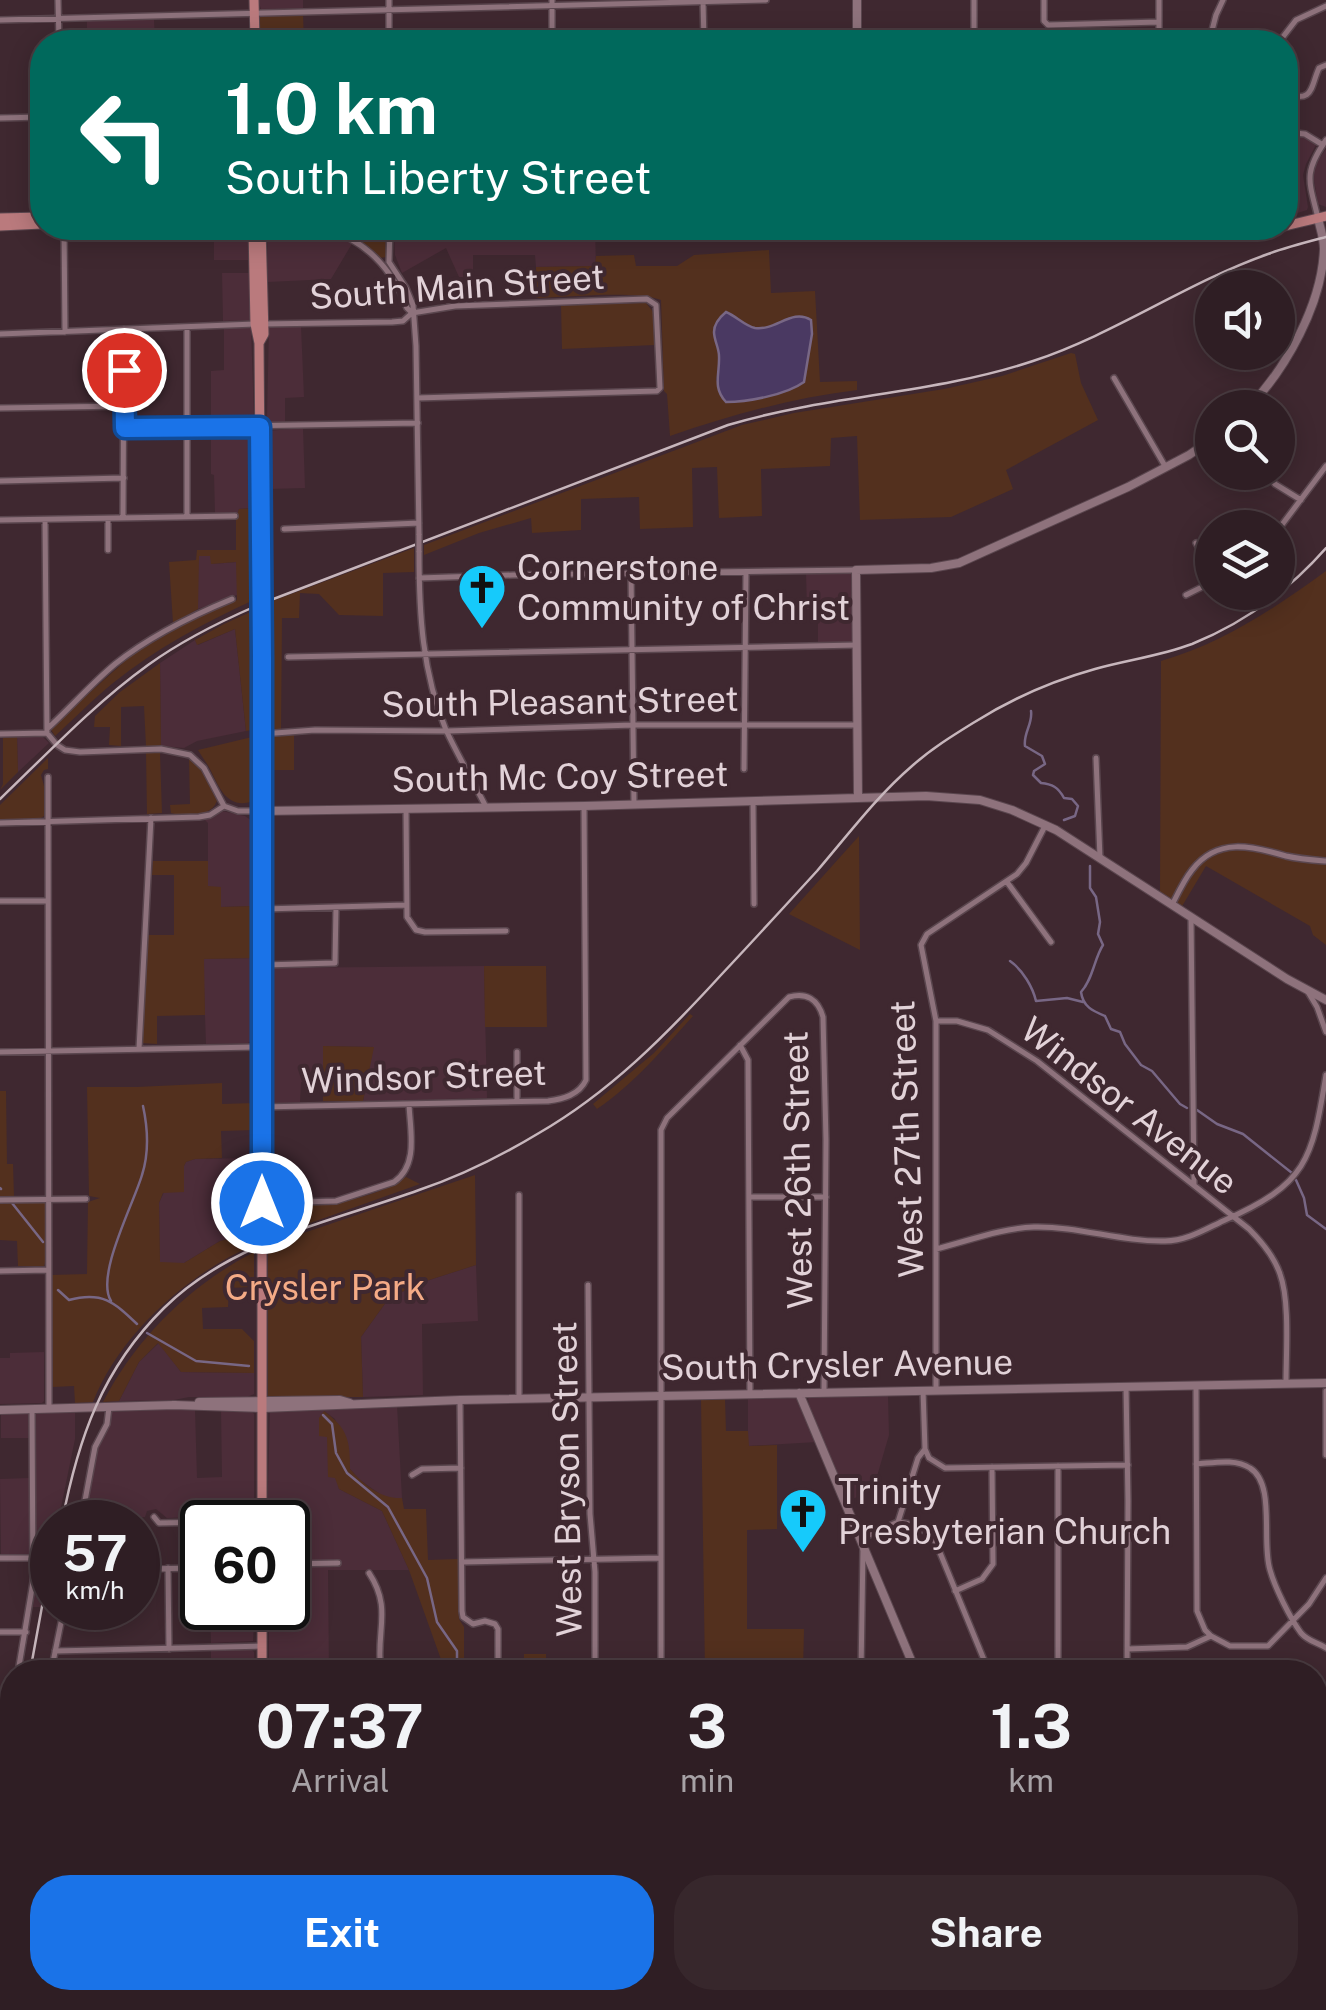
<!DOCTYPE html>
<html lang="en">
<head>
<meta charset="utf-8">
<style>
  body { margin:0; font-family:"Public Sans",sans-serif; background:#37272c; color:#f1f3f6; height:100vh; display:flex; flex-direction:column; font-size:38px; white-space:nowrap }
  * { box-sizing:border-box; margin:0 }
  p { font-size:32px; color:#a7a2a6 }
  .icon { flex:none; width:55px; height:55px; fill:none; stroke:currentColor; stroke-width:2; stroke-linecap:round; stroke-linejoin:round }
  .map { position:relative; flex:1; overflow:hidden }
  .side { position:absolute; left:0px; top:1660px; width:1328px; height:350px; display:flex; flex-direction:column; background:#2f1e24; border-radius:40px 40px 0 0; box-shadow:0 5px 25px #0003,0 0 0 2px #4a3c41 }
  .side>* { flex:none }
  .guide { position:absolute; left:30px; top:30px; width:1268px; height:210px; border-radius:40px; box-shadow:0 5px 25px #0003,0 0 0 2px #4a3c41; background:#00695c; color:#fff; overflow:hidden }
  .tools { position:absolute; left:1195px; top:270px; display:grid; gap:20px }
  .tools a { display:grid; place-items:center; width:100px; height:100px; border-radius:50%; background:#2f1e24; box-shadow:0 5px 25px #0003,0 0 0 2px #4a3c41; font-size:50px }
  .speed { position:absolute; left:30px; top:1500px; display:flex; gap:20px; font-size:50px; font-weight:700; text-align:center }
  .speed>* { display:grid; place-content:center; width:130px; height:130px; border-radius:50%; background:#2f1e24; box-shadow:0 5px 25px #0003,0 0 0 2px #4a3c41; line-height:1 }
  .speed small { font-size:25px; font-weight:400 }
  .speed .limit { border:5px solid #111; border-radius:15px; background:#fff; color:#111 }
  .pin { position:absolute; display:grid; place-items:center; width:85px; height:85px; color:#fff; margin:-42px; border:5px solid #fff; border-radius:50%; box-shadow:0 2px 10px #0007 }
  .me { position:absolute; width:110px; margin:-55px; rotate:0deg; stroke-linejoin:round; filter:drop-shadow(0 0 8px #0008) }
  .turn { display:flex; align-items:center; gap:35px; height:210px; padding:0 30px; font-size:45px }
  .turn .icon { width:130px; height:130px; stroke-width:2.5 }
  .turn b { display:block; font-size:70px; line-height:85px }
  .eta { display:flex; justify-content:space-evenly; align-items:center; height:170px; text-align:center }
  .eta b { font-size:60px; font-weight:700; line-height:70px }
  .primary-button { display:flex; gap:20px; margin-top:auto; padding:20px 30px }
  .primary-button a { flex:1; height:115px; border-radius:40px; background:#1a73e8; color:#fff; font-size:40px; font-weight:700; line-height:115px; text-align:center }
  .primary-button a+a { background:#37272c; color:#f1f3f6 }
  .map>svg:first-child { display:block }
  .built { fill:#4c2d39 }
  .green { fill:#53301e; fill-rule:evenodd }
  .water { fill:#4a3962; stroke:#786785; stroke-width:2.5 }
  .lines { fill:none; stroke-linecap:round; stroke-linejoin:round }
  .stream { stroke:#786785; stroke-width:2.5 }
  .street-casing { stroke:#5a464e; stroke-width:8 }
  .secondary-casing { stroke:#5a464e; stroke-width:10 }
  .primary-casing { stroke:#5a464e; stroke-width:11 }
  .street { stroke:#8e727c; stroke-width:5 }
  .secondary { stroke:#8e727c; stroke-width:8 }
  .primary { stroke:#ba7a7d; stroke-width:9 }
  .rail { stroke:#c7b6bc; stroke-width:2.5 }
  .street-bridge-casing { stroke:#5a464e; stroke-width:8; stroke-linecap:butt }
  .primary-bridge-casing { stroke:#5a464e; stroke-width:11; stroke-linecap:butt }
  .street-bridge { stroke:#8e727c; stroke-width:5 }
  .primary-bridge { stroke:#ba7a7d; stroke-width:9 }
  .route-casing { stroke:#114b97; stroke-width:25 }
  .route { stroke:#1a73e8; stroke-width:18 }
  .labels { text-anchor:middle; stroke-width:8; stroke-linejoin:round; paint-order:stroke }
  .street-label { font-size:35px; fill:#e2d2d8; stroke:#3f2830 }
  .poi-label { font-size:35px; fill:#e2d2d8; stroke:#3f2830; text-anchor:start }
  .park-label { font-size:35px; fill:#f5ab86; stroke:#3f2830 }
</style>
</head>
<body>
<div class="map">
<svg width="1326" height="2010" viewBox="0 0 1326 2010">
  <rect width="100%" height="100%" fill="#3f2830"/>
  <path class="built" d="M258,0h45v8l-42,1z
    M154,19l1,23h-68v-22z
    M1285,134l18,2 14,7 -11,21 -3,11 5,32 -1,3 -22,7z
    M1326,149v58l-8,-3 -5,-30 3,-11z
    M214,228l32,1 4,5 1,26h-37z
    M271,228l49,1 33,13 -22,37 -63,3 -1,-47z
    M394,228h201l1,38 -60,1 -1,-12h-62v22h-14l-13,-29 -44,25 -7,-18z
    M222,273h29v46l-2,1 -26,1z
    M249,326l2,2 3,89 -4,6h-39v-52l13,-1v-42z
    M269,326h32l3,71 -19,1v25h-12l-6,-5z
    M303,428l2,60 -37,1 -1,-58z
    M211,430h41l2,2 1,76 -16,1 -1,4h-23l-1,-38 -3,-1z
    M211,555v9l26,-2v33l-39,14v-53z
    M848,572l6,4v64l-3,3 -33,1v-35h-11l-1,-36z
    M235,629l11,102 -49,10 -13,7 -23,-2 -1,-83 35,-23 3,5z
    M17,737h26l6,6 -31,29z
    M222,811l23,5 7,5 1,85 -32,1 -13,-20v-64l-3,-3z
    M254,958v80l-6,5 -42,1 -3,-85z
    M484,966l3,132 -124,3 10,-54 -50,-1v35l-22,1 -1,20 -26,1 -6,-3 -1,-92 1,-38 2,-2z
    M254,1158v75l-34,8 -36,22h-24l-1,-60 5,-11 20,-1v-25l2,-4 9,-3z
    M476,1265l2,56 -56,3 1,71 -60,2 -2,-60 28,-39 34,-16z
    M159,1343l22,29 73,1v21l-9,4 -56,-1 -15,3 -55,1 20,-39z
    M44,1352v49l-2,2 -42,1v-46h10v-5z
    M888,1395l1,40 -16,55 -25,11 -39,-95 -1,-7 2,-3z
    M793,1397l4,1 20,44 -69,4v-48z
    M397,1405l5,93 -15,1 -27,-19 -10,-11 -15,-50 -11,-8 15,78 43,22 27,59h-81l1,102h-60v-64h19v-41h37v-7l-37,1v-39h-21l3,-111z
    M181,1408l14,1 2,69 25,-1 -1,-67h30l3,4v97l-2,4 -85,3 -11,-9 -9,2 -2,6 -58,2 -3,-2 15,-73 13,-32z
    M75,1411v28l-17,83h-6v33l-8,52h-11l3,-23v-170l3,-2z
    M28,1413l1,25h-28v-24z
    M29,1478l1,74 -1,2 -28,1 -1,-76z
    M210,1608h45l-2,33 -42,2z
    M211,1650h41l2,2 1,20h-44z
    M255,1998v12h-36l1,-11z"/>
  <path class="green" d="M303,14l1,28h-44l-1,-23 3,-4z
    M335,228h50l1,29 -6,1 -19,-17z
    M769,250l2,43 44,-2 5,91 37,-1v9c-65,8 -126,25 -187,46l-3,-42 -3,-3 -3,-91c-24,-10 -95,-3 -125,-2v-31l59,-1 1,-10 38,-1 2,11h41l17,-11zM735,316l15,11 14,1 11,-3 37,9 -5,22v16l-91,9 3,-22 -4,-21z
    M646,303l8,10 1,32 -93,4 -1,-44z
    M1071,353l4,1 6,29 17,37 -92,50 7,19 -62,28 -91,3 -3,-84 -26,2 -1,28 -69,3 1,47 -43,2 -2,-51 -25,1 1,59 -53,2 -1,-32 -58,2v31l-49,3 -1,-15 -52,15 -55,22v-10l318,-120 52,-12 150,-24 58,-13z
    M255,508l1,91c-51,23 -99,49 -143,84 -20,16 -39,36 -58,53l-5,-8 83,-74 59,-34 45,-20 -1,-38 -25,2 -1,-8h-11l-1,53 -25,14 -4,-61 27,-2 1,-10h39v-32l3,-9z
    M414,548v24l-31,1v43l-44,-1 -20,-21 -19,-1 -1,25h-17l-1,112 -12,-2 1,-126z
    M1326,571v374l-13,-10 -3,-9 -104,-60 -25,42 -21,-14 1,-233c61,-17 114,-53 165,-90z
    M255,610v12l-3,6v102l-6,1 -11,-102 -38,16 -2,-5 29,-16z
    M160,663l1,83h-15l-2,-40 -23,1v39l-12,-1 1,-18h-16l1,-11 25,-24z
    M294,735v35h-26l1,-30 2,-3z
    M17,737l1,35 -18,18 3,-6v-46z
    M252,737l-1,65c-24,6 -31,-13 -40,-31 -4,-8 -9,-14 -13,-21z
    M146,752l14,1 2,60 -15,1z
    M48,758v11l-4,1 -3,5 3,11v30l-3,2 -41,2v-15z
    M189,759l11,9 17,33c-7,17 -27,13 -42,13l-4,-1 -1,-8 20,-1z
    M859,836v1l1,113 -71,-36z
    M153,861h55v25l13,1v20l32,-1 1,52 -50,1 1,56 -48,1v28l-15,-1 6,-108h26v-60h-22z
    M484,966h62l1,61h-62z
    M690,1014l3,2c-30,33 -59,68 -96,93l-4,-5 61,-51z
    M323,1046l51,1 -11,54h-40z
    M222,1083v21l33,-1 -1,27 -33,1 1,27 -27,1 -9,3 -2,4v26l-21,1 -4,10 1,59 24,1 36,-22 34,-8v12c-66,28 -135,90 -161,157l-18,1 -1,-17 -21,1 -2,-112 36,-1 1,-72 12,-4 -11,-2 -2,-109h50z
    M0,1091h6l1,73h6l1,32h-14z
    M475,1175l1,90 -53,17 -34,16 -28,39 2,60h-95v-152z
    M406,1177l14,7 -152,54 1,-30 2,-1c42,-1 99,-4 135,-30z
    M42,1201l3,2v60l-1,3h-26l-1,-25 -17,-1v-37z
    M254,1252v35l-25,1 -1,19 -26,1 1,21h39l12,12v32l-73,-1 -23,-29 -19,19 -20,39 -16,1c34,-65 86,-116 151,-150z
    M725,1399l1,32h22l1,15 28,-1v84l-30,1v99h57l-1,43h-98l-4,-272z
    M324,1411c24,18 26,29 26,58 14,16 31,30 52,29l2,11h22l2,51 30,-1v48l1,12 5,8v45h-22l1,-7 -34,-95 -27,-59 -43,-22 -4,-11 -7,-1 -1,-40 -8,-1v-18z
    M524,1654h22v18h-22z"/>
  <path class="water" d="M726,312c10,4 19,14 29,16 21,3 37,-20 56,-8l1,14 -8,48c-18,13 -57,20 -78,20 -14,-15 -6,-28 -7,-46 0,-8 -5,-16 -5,-24 0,-8 6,-15 12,-20z"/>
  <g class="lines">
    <path class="stream" d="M1031,711c2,13 -8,22 -6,35l17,10 3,8 -11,7 -1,4 8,8c11,1 17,4 23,15l8,1 6,7 -3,10 -11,4
      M1090,866v22l6,9 4,25 -2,12 5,11c-9,14 -10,34 -22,47 2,15 12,19 24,24l6,13 9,3 5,12 16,21 11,6 28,33 7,4
      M1010,961c13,9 23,27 26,40l31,-3 16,4
      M1197,1110l20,14 26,10 49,39
      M1296,1180l8,18 3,17 19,14
      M0,1188l1,1
      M12,1203l31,39
      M58,1290l11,10c33,-9 45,2 68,24
      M111,1301c-16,-25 23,-98 31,-126 7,-22 6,-46 1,-69
      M147,1333l49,28 53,5
      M323,1415l9,9 4,29 11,20 41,34 39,71 10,44 20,29v21
      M1315,1687l11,3
      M612,1998l3,12
      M902,2010l10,-12"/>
    <g class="street-casing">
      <path id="street" d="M58,0l1,42
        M389,0v42
        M552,0v42
        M974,0v42
        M1044,0v21l4,4 111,-3
        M1159,0v42
        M703,1l1,41
        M0,20l766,-20
        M1209,42l7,-27 7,-15
        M1279,42l17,-22 30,-14
        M1285,94c29,9 25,-6 34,-26l7,-3
        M0,118l42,-1
        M1285,132l20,2 18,11
        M1318,218c-9,-37 -15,-45 8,-78
        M64,228l1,104
        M324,228c41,12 68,40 83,80l4,4
        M389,261l1,-33
        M389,262l17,26 7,17 3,41 3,189
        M263,324l129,-2 11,-1 9,-8 43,-7 192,-7 9,6 4,83 -3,3 -240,7
        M0,334l255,-10
        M1114,378l51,88
        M0,408l124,-2
        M125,428l293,-5
        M1267,472l8,12 26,16
        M0,481l124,-3
        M187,517v-190
        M123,518l1,-189
        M108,519v31
        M0,520l235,-4
        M45,520l2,213 10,12 8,5 15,2 81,-3 29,6 14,13 20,38 14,5h24
        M284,529l135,-6
        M1278,530l48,-64
        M1196,543l16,28
        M419,551c0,62 3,121 27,179 12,26 27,51 40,77
        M631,573l3,231
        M419,578l94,-3 343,-5
        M1186,595l26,-13
        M288,657l569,-12
        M47,729c23,-21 44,-45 68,-65 35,-28 76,-48 117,-65
        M0,734l47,-1
        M262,734l53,-4 132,1 186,-6h225
        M1096,758l4,100
        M744,769l2,-197
        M48,777l1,631
        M753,801l1,103
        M406,808l1,109 9,13 9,2 81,-1
        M0,823l199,-6 11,-2 14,-9
        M1007,882l44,60
        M0,901h47
        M1172,905c6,-12 12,-25 20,-35 25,-33 60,-24 94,-14 13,3 27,4 40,5
        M264,909l142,-4
        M1191,917l3,267
        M264,965l71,-2 1,-56
        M1308,992l9,15 9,25
        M936,1021h21l31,9 49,31 212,168c13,13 25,27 31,45 10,27 6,79 6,109
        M740,1045l8,15 2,334
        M139,1049l12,-231
        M0,1052l261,-5
        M517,1052v49
        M261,1107l287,-6c15,-2 31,-6 38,-21l-2,-274
        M519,1195v204
        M750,1197h76
        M0,1200l86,-1
        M262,1203l74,-2 58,-19c25,-17 16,-52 15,-78
        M936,1249c32,-8 66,-21 98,-22 45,-1 87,15 131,14 21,0 39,-11 58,-20 84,-37 89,-60 103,-146
        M0,1271l47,-1
        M588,1285l2,229 5,58v100
        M1196,1385l1,226 8,19 6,6
        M1126,1386l2,115 -1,171
        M936,1390v-369l-15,-76 6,-11 90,-60 9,-11 19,-37
        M1326,1391v64
        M460,1400l2,211 1,6 10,7 12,-3 10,3 3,5v43
        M925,1449l4,9 16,10 183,-3
        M1196,1464c17,-1 39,-6 54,4 26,16 11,74 20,102 5,18 20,48 31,63 8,9 16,9 25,15
        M412,1475l10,-6 39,-1
        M154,1517l5,6 103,-2
        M81,1522l14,-75 12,-23 2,-17
        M898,1522c17,2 28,6 38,21l53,129
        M898,1522l20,-64 7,-9 -2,-59
        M860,1539l38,-17
        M0,1558h32
        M462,1562l199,-4
        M288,1564l50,-1
        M168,1568l1,81
        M138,1569l64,-1
        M369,1573c24,36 6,59 12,99
        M955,1591l27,-12 11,-15 -1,-97
        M0,1632h26
        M1127,1649l60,-2 24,-11 19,10h38l41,-42 17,-26
        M55,1651l207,-5
        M18,1672l15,-90 -1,-173
        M51,1672l13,-64
        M661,1672v-542l6,-12 122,-121c17,-5 29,2 34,20l3,123 -2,252
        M861,1672l2,-123
        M1058,1672v-206
        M1315,1747l11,2
        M0,1766l12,-67
        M1315,1841l11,1
        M0,1849h12
        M1315,1932h11
        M463,1998v12
        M861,1998v12
        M25,2010v-12
        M662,2010v-12"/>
    </g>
    <g class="secondary-casing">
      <path id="secondary" d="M857,0v42
        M1248,408c38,-39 74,-104 76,-159 0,-11 -4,-21 -6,-31
        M858,798l-2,-228 75,-2 28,-5 169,-76 61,-32 23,-16
        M262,811l322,-5 342,-10 54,4 32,10 44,20 231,149 39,21
        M799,1393l117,279
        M199,1402l141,-2 10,3
        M174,1405l89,3 197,-8 866,-17
        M0,1410l175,-5
        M1203,1998l5,12"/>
    </g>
    <g class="primary-casing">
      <path id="primary" d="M254,0l1,42
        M0,218l42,-1
        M0,226l42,-2
        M1285,226l41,-10
        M253,228l2,96 4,19 2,241
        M1182,228l48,5 50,-5
        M259,343l5,-9 -3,-106
        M262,618v904
        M262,1608v64
        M262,2010v-12"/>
    </g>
    <use href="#street" class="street"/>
    <use href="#secondary" class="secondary"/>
    <use href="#primary" class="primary"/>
    <path class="rail" d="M0,799c48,-46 94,-95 148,-134 36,-26 75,-45 115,-62l465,-178c100,-30 206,-31 305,-64 82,-27 153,-78 235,-107 19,-7 39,-12 58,-17
      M62,1522c16,-83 40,-153 102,-214 69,-68 167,-86 255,-118 42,-14 82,-34 120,-57 71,-41 127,-98 182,-158 32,-34 64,-69 96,-104 30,-35 60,-75 95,-105 19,-17 40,-30 61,-43 38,-24 79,-42 122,-54 32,-9 65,-13 97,-25 52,-21 97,-54 134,-96
      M30,1672l13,-71 3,-51
      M0,1831l12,-65"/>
    <g class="street-bridge-casing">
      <path id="street-bridge" d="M419,551v-16"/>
    </g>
    <g class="primary-bridge-casing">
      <path id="primary-bridge" d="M261,584l1,34"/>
    </g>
    <use href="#street-bridge" class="street-bridge"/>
    <use href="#primary-bridge" class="primary-bridge"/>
  </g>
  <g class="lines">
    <g class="route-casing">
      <path id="route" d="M124,370l1,58 135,-1 2,230v546"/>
    </g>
    <use href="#route" class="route"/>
  </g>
  <defs>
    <g id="church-pin" transform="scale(2.5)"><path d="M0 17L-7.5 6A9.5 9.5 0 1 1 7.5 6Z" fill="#16cafb" stroke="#3f2830"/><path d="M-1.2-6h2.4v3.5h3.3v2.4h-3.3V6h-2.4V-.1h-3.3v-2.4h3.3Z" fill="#111"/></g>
  </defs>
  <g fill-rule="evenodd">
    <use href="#church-pin" x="482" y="588"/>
    <use href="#church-pin" x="803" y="1512"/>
  </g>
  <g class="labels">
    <g class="street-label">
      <text transform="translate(457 287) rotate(-4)" y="12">South Main Street</text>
      <text transform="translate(560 702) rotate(-1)" y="12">South Pleasant Street</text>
      <text transform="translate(560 777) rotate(-1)" y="12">South Mc Coy Street</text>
      <text transform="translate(424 1077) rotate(-2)" y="12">Windsor Street</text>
      <text transform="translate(1129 1106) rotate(38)" y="12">Windsor Avenue</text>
      <text transform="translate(907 1139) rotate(-92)" y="12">West 27th Street</text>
      <text transform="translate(798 1170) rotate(-91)" y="12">West 26th Street</text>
      <text transform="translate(837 1365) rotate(-1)" y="12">South Crysler Avenue</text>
      <text transform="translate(567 1479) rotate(-91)" y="12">West Bryson Street</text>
    </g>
    <g class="poi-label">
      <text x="517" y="580">Cornerstone<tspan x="517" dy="40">Community of Christ</tspan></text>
      <text x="838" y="1504">Trinity<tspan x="838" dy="40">Presbyterian Church</tspan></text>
    </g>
    <g class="park-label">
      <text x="325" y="1300">Crysler Park</text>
    </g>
  </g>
</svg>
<div class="tools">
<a><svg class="icon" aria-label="sound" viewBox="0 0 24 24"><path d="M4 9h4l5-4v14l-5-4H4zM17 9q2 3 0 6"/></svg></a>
<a><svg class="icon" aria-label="search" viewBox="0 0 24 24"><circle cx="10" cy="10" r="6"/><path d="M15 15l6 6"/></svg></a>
<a><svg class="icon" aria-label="layers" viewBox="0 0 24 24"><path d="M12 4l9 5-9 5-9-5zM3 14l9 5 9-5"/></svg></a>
</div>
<div class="speed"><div>57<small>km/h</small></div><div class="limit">60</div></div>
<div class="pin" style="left:124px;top:370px;background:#d93025"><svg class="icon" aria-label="arrive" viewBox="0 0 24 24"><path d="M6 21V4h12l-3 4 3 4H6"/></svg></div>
<svg class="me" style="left:262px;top:1203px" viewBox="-20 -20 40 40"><circle r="17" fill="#1a73e8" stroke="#fff" stroke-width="3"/><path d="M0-11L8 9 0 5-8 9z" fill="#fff"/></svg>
<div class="guide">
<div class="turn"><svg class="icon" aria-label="left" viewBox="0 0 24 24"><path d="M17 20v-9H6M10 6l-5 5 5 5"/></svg><div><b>1.0 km</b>South Liberty Street</div></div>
</div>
<section class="side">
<div class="eta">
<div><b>07:37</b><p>Arrival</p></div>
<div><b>3</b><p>min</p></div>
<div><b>1.3</b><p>km</p></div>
</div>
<div class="primary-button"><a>Exit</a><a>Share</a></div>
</section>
</div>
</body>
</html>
